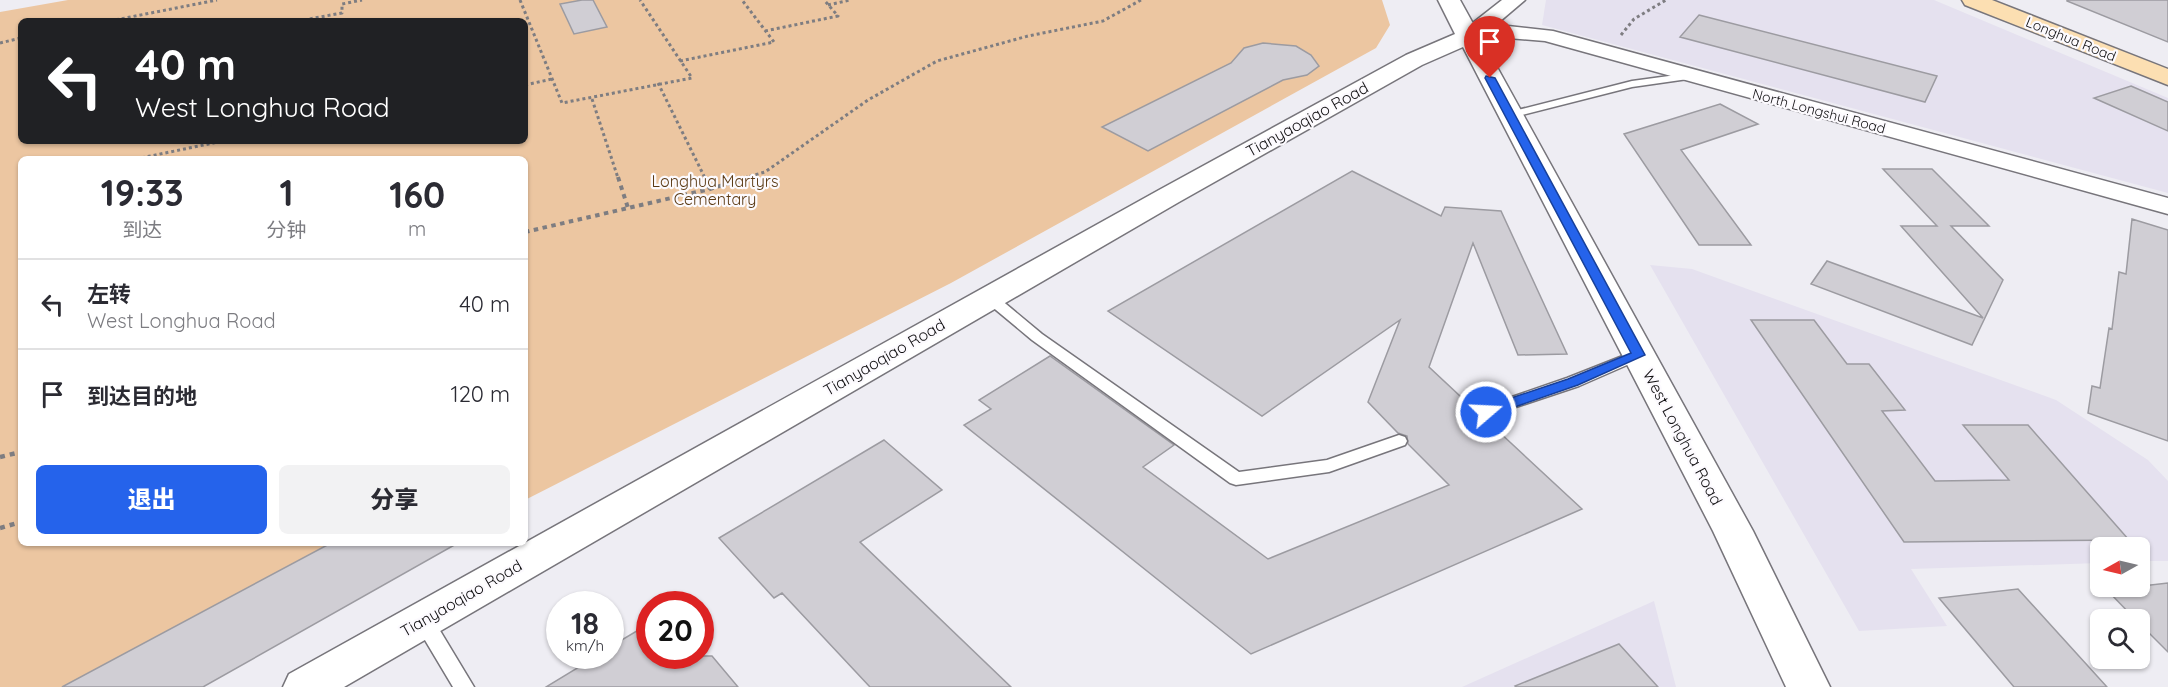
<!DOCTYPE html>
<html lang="zh">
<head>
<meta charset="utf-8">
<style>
  body { margin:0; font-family:Quicksand,"Noto Sans SC",sans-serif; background:#f2f2f3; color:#2b2b33; height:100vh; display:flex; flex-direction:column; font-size:22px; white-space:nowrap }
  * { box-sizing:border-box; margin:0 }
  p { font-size:20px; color:#7c7c81 }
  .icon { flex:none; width:33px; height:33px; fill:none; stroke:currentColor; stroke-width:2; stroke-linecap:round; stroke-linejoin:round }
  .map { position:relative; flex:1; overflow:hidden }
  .panel { position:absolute; left:18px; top:156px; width:510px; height:390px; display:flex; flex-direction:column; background:#fff; border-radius:9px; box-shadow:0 2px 4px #0004 }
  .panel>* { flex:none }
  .guide { position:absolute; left:18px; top:18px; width:510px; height:126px; border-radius:9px; box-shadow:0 2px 4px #0004; background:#202124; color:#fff; overflow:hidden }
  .needle { width:39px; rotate:262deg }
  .controls { position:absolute; left:2090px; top:537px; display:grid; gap:12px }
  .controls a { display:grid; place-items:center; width:60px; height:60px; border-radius:9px; background:#fff; box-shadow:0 2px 4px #0004; font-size:30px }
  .speed { position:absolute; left:546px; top:591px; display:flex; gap:12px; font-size:30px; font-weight:700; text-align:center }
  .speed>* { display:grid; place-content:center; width:78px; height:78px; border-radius:50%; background:#fff; box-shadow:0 2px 4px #0004; line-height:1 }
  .speed small { font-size:15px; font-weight:400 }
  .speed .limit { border:9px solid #d22; background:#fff; color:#111 }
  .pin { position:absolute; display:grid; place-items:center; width:51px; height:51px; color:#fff; margin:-62px -26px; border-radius:50% 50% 50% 0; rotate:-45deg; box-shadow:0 0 6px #0007 }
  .pin .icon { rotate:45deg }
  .me { position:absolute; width:66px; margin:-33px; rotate:71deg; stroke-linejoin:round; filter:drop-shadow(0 0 4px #0008) }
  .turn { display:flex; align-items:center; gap:21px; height:126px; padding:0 18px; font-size:27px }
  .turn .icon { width:78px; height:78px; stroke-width:2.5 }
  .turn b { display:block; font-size:42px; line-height:51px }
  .eta { display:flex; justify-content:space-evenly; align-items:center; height:102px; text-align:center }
  .eta b { font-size:36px; font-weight:800; line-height:42px }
  .action { display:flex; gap:12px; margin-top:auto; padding:12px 18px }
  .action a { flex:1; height:69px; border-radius:9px; background:#2563eb; color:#fff; font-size:24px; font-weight:800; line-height:69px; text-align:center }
  .action a+a { background:#f2f2f3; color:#2b2b33 }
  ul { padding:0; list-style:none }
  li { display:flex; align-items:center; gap:18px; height:90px; padding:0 18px; border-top:2px solid #e1e1e2 }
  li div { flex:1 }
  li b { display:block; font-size:22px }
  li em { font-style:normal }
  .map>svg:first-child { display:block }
  .built { fill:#e5e1ef }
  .green { fill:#ecc6a1; fill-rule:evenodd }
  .building { fill:#d0ced4; stroke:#9c9ba1; stroke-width:1.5 }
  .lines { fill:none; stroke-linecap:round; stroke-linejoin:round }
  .service-casing { stroke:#77757b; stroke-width:3 }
  .minor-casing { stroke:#77757b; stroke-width:3 }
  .tertiary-casing { stroke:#77757b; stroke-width:3 }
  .secondary-casing { stroke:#77757b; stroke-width:3 }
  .path-far2 { stroke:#7e7d81; stroke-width:3; stroke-dasharray:3 3; stroke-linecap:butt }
  .path-far1 { stroke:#7e7d81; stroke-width:4; stroke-dasharray:4.5 4.5; stroke-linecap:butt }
  .path { stroke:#7e7d81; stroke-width:4.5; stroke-dasharray:5 5; stroke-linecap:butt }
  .service { fill:#fff; fill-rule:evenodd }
  .minor { fill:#fff; fill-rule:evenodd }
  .tertiary { fill:#fff; fill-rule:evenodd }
  .secondary { fill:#fcdfb2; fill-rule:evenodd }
  .route { fill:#2563eb; stroke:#184099; stroke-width:1.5 }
  .labels { text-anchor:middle; stroke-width:4.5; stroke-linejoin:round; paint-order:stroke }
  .far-street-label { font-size:14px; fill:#111012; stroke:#fcfafe }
  .street-label { font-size:16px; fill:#111012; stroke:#fcfafe }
  .park-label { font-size:16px; fill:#5b3a14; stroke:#fcfafe }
</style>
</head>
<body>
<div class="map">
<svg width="2168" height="687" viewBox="0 0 2168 687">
  <rect width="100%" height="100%" fill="#eeedf3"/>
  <path class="built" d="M1546,0h388l234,98v95l-626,-168z
    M1650,265l42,4 364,131 92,60 20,21v80h-29v-13h-39v15l-189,6 36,57 -88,5z
    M1654,601l22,86h-214z"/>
  <path class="green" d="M68,0h1314l8,25 -14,23 -425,235 -426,217v-341h-504v384h420l-282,144h-159v-675zM21,21h504v120h-504z"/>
  <path class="building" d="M582,0h11l14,27 -33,7 -14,-30z
    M2067,0h101v42l-101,-41z
    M1699,15l238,61 -12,26 -245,-65z
    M1263,43l33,3 15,9 8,11 -12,9 -24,5 -135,71 -46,-24 129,-64 13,-15z
    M2131,86l37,16v29l-74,-33z
    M1720,104l38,20 -77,26 70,95h-52l-75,-111z
    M1883,169h49l57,57h-38l52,54 -31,65 -161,-61 16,-23 156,57 -82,-92h36z
    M1352,171l89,45 4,-9 56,4 66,143 -49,1 -45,-112 -44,124 47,44 2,6 7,2 97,90 -331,145 -287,-229 27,-16 -12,-9 71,-44 124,89 -31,22 125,92 181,-74 -41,-41 -1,-8 -9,-3 -30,-31 32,-82 -138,96 -154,-105z
    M2132,219l36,11v211l-80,-28 4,-27 8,2 9,-60 3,1 7,-57 7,2z
    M1751,320h63l33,44h22l36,46 -23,1 53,70 74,-1 -46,-55h65l101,115 -225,2z
    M884,440l58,50 -82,52 151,145h-141l-88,-94 -8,5 -55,-60z
    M331,543h127l-255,144h-141z
    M2168,583v69l-29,-29v-3h-3l-29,-30z
    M2018,589l89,98h-93l-75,-89z
    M650,623v33h62l26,31h-192l51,-31h13v-9z
    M1619,644l39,43h-142l-1,-1z"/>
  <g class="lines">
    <g class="service-casing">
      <path id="service" d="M1691,73l4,1v4l-63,9 -122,31 -6,-3 2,-2 126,-32z
        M989,293l5,1 48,40 197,138 88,-12 72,-25 6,2 2,4 -2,4 -76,27 -93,13 -6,-2 -198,-143 -48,-40 -2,-3z
        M1638,350l8,5 -3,3 -64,28 -93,31 -6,-1 -2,-4 2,-4 87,-30z
        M423,612l7,2 44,73h-21l-40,-67 3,-6z"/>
    </g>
    <g class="minor-casing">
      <path id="minor" d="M1502,0h23l-33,28 16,-2 45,5 615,167v16l-623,-173 -37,-3 -41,5 -7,-2 -3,-4 3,-4z"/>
    </g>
    <g class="tertiary-casing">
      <path id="tertiary" d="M1438,0h22l293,531 77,156h-44l-73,-156 -250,-484 -41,18 -243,137 -835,485h-61l6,-13 870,-484 247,-135 49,-21z"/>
    </g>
    <g class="secondary-casing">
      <path id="secondary" d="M1962,0h30l176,69v16l-203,-80z"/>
    </g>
    <path class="path-far2" d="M520,0l42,103 130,-25 -52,-78
      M828,5l22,-5
      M110,21l107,-21
      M298,21l44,-8v-9l20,-4
      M765,31l73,-15 -14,-16
      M1621,35l13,-16 32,-19
      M0,43l21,-5
      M680,61l94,-19 -32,-42
      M658,83l47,95
      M525,85l27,-6
      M592,99l26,79
      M136,159l87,-18
      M744,178l21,-6 103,-72 69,-39 91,-25 75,-15 38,-21"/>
    <path class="path-far1" d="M618,177l10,31
      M704,177l6,12
      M525,232l185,-43 39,-12"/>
    <path class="path" d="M0,457l21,-5
      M0,528l21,-6"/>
    <use href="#service" class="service"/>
    <use href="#minor" class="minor"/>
    <use href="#tertiary" class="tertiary"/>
    <use href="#secondary" class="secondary"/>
  </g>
  <path class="route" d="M1486,76l9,2 150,277 -67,30 -92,32 -7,-5 2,-4 87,-29 63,-26 -146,-275z"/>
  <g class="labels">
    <g class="far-street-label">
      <text transform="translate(2071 39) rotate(22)" y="5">Longhua Road</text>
      <text transform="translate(1819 111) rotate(15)" y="5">North Longshui Road</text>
    </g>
    <g class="street-label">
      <text transform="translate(1307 119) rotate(-29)" y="6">Tianyaoqiao Road</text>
      <text transform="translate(884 357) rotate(-30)" y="6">Tianyaoqiao Road</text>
      <text transform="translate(1683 437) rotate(62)" y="6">West Longhua Road</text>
      <text transform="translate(461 598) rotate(-30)" y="6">Tianyaoqiao Road</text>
    </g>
    <g class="park-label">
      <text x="715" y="187">Longhua Martyrs<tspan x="715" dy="18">Cementary</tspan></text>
    </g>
  </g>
</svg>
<div class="controls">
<a><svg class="needle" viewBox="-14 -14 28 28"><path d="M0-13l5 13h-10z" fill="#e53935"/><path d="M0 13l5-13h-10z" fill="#7c7c81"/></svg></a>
<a><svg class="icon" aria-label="search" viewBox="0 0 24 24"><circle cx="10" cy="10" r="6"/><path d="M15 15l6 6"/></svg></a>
</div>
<div class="speed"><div>18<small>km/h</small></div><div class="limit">20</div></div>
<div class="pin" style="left:1490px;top:78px;background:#d93025"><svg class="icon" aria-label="arrive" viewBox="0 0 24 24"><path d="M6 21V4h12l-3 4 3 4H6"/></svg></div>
<svg class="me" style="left:1486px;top:412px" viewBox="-20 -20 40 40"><circle r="17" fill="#2563eb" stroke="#fff" stroke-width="3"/><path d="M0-11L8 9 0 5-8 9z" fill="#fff"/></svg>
<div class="guide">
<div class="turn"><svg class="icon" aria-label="left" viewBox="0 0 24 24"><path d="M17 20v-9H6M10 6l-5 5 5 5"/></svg><div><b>40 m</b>West Longhua Road</div></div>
</div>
<section class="panel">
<div class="eta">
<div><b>19:33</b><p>到达</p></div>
<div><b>1</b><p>分钟</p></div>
<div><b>160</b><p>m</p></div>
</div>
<ul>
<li><svg class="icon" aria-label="left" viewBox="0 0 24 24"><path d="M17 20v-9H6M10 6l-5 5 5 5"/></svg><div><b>左转</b><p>West Longhua Road</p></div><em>40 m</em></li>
<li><svg class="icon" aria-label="arrive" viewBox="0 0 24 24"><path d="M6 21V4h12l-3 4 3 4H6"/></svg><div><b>到达目的地</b></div><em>120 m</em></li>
</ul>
<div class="action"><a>退出</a><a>分享</a></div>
</section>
</div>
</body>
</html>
